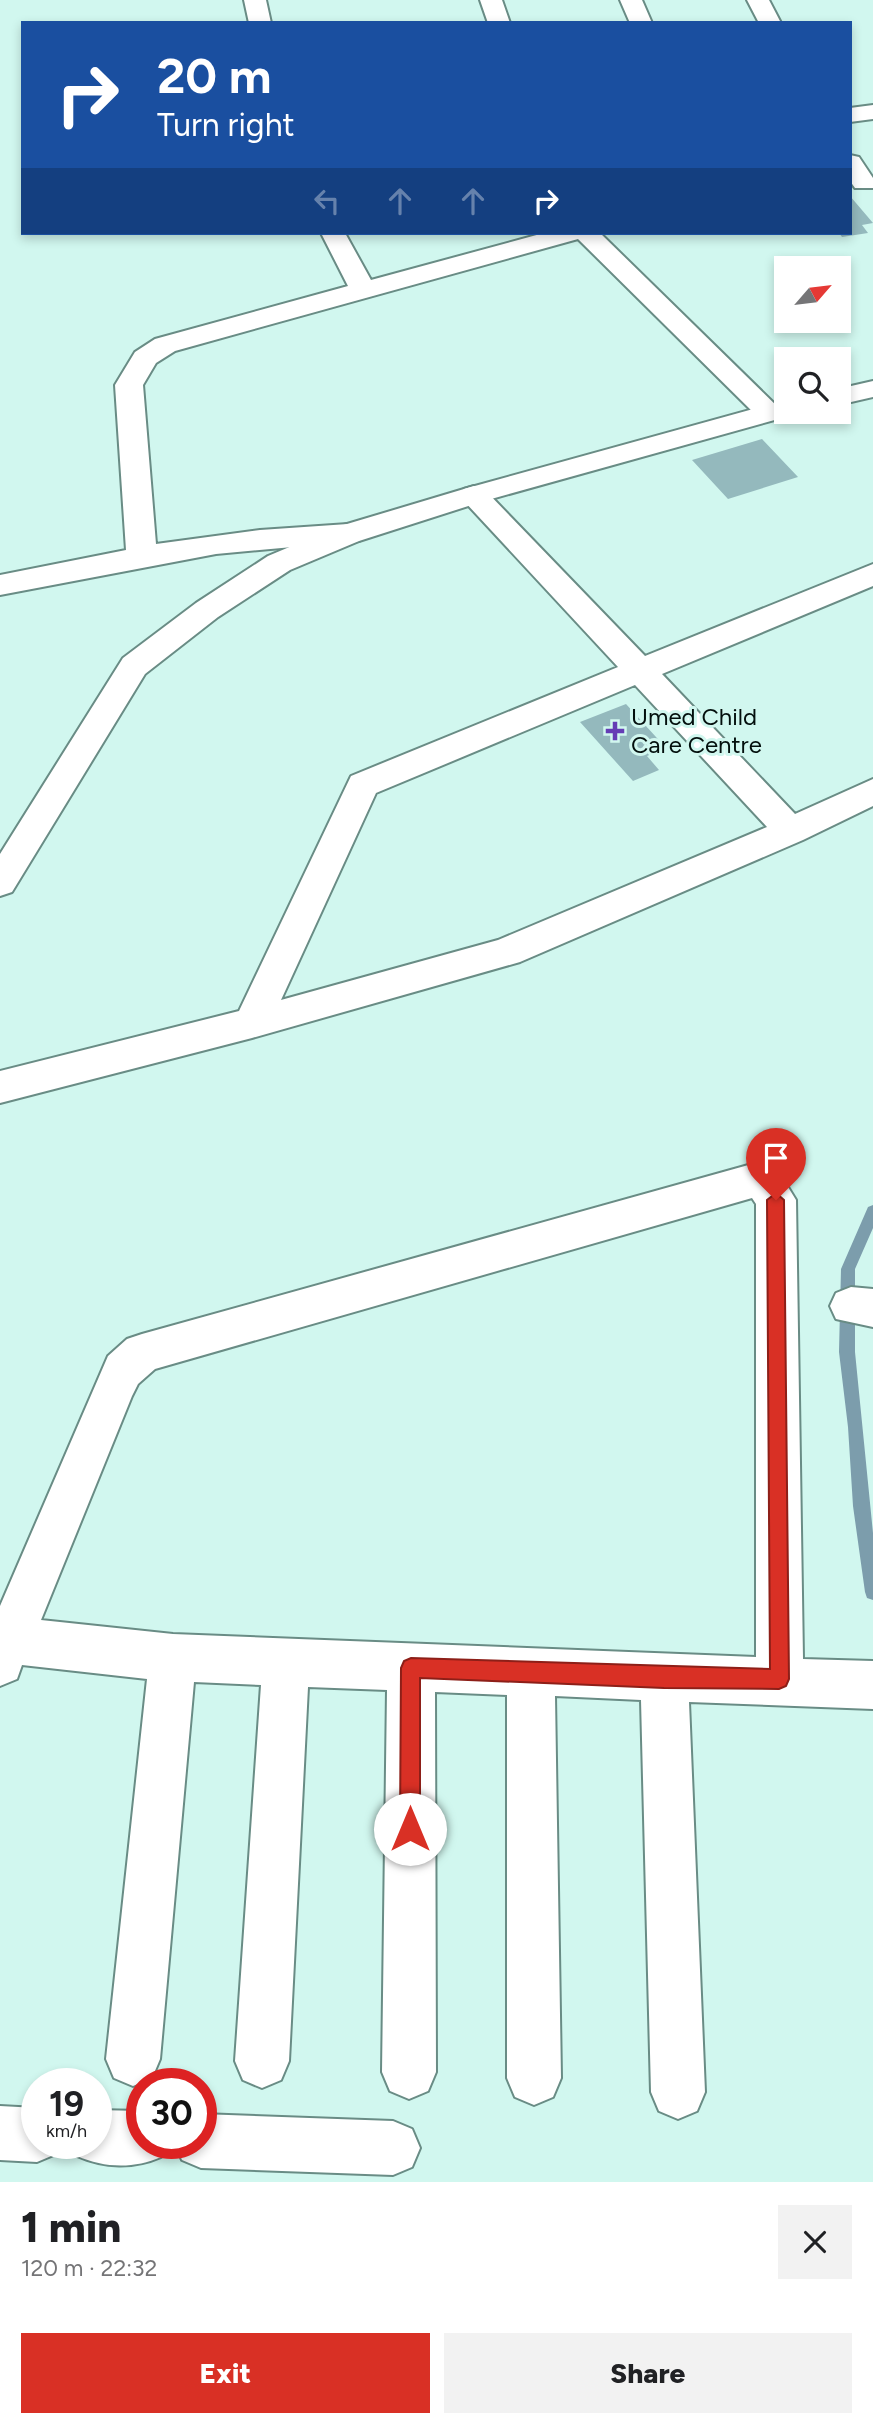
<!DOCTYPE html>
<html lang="en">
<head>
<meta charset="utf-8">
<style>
  body { margin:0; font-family:Figtree,sans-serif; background:#f2f2f2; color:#202124; height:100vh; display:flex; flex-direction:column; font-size:26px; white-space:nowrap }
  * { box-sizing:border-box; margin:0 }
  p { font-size:23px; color:#757577 }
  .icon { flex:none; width:38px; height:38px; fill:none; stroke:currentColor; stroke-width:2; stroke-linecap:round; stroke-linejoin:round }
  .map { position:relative; height:2182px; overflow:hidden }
  .panel { display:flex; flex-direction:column; background:#fff; flex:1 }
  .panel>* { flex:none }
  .hud { position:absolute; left:21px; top:21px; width:831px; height:214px; border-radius:0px; box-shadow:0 4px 10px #0003; background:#1a4fa0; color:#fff; overflow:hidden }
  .needle { width:46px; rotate:62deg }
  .buttons { position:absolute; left:774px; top:256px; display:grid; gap:14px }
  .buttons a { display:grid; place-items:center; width:77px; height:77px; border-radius:0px; background:#fff; box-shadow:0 4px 10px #0003; font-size:35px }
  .speed { position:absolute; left:21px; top:2068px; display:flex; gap:14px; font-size:35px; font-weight:700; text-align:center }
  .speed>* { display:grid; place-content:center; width:91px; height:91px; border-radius:50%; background:#fff; box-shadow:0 4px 10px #0003; line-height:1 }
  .speed small { font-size:18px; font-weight:400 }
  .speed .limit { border:10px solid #d22; background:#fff; color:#111 }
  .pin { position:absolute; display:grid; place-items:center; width:60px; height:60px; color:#fff; margin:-72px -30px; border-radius:50% 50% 50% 0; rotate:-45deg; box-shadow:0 0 7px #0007 }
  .pin .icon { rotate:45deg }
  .me { position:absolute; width:77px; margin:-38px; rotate:0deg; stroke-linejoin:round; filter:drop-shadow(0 0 5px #0008) }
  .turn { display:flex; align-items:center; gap:24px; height:147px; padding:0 21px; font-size:32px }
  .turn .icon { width:91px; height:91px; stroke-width:2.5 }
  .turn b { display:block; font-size:49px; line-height:60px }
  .lanes { display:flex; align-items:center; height:66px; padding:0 21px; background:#0003; justify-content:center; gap:35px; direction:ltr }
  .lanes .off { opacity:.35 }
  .round { display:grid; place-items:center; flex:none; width:74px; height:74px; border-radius:0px; background:#f2f2f2 }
  .head { display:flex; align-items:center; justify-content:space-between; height:119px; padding:0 21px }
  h1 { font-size:42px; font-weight:800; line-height:52px }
  .action { display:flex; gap:14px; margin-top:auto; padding:14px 21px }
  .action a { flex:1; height:80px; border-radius:0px; background:#d93025; color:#fff; font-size:28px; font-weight:800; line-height:80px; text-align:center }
  .action a+a { background:#f2f2f2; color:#202124 }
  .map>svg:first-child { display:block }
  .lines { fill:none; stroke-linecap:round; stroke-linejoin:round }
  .stream { fill:#7c9dac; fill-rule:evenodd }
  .building { fill:#94b9bd }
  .street-casing { stroke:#698c85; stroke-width:4 }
  .secondary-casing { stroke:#698c85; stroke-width:4 }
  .street { fill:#fff; fill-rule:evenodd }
  .secondary { fill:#fff; fill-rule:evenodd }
  .route { fill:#d93025; stroke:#8d1f18; stroke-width:2 }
  .poi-dot { fill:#653db5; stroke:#d1f7ef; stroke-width:2.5 }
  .labels { text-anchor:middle; stroke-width:6; stroke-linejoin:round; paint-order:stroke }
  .poi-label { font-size:24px; fill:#030f0d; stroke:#d1f7ef; text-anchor:start }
</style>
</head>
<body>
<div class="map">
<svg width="873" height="2182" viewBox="0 0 873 2182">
  <rect width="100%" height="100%" fill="#d1f7ef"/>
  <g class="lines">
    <path class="stream" d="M873,1205v23l-18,41v83l18,181v67l-6,-2 -2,-6 -12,-86 -5,-79 -9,-75 2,-83 27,-62z"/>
  </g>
  <path class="building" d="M850,196l23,27 -11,2 6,8 -26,4 -3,-4h11z
    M762,439l36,38 -70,22 -36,-39z
    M626,704l40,44 -19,8 12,14 -26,11 -53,-59z"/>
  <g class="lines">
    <g class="street-casing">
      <path id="street" d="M244,0h22l5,23h-22z
        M480,0h22l8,23h-22z
        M620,0h22l10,23h-22z
        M747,0h22l12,23h-22z
        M873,105v14l-23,3v-14z
        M850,155l9,2 14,21v10h-18l-5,-7z
        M321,233h24l26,47 173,-47h56l183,179 -4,6 -10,2 -10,-2 -181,-179 -403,112 -19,12 -13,22 13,159 104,-14 88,-6 11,3 4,7 -4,7 -143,13 -216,41v-20l126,-25 -11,-165 20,-33 20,-13 193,-53z
        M474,486l10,3 161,167 228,-92v22l-211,88 133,140 78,-35v27l-70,34 -283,122 -268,76 -252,65v-32l239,-60 112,-235 267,-109 -154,-166 -5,-6 5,-6zM635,685l132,142 -269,113 -217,60 95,-207z
        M752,1164l28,10 16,26 7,459 70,2v48l-184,-7 16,390 -8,19 -19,8 -19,-8 -8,-19 -10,-392 -86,-4 6,382 -8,19 -19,8 -19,-8 -8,-19v-383l-72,-3 1,380 -8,19 -19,8 -19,-8 -8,-19 5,-382 -79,-3 -19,374 -8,19 -19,8 -19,-8 -8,-19 26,-376 -67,-3 -34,377 -8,19 -19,8 -19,-8 -8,-19 41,-380 -125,-14 -5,14 -17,7v-80l108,-250 19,-17 15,-5zM752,1198l4,6v453l-583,-23 -132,-14 91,-224 6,-12 17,-15z
        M851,1287l22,2v38l-37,-8 -6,-13 6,-13z
        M0,2106l37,2v36h24l-5,10 -19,8 -37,-2z
        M96,2110l46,1v33h25l-6,13c-27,12 -57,11 -84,-1l-5,-12h24z
        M201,2114l192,7 19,8 8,19 -8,19 -19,8 -192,-7 -19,-8 -7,-16h26z"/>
    </g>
    <g class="secondary-casing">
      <path id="secondary" d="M873,381v16l-35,8v-16z
        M786,400v11h12l-2,3 -312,87 -125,40 -69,29 -72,47 -73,57 -133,218 -12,4v-42l123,-196 73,-55 72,-47 69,-29 127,-38z"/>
    </g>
    <use href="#street" class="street"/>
    <use href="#secondary" class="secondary"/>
  </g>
  <path class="route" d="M776,1193l8,7 5,479 -3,7 -7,3 -115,-1 -244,-10v151l-3,8 -7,3 -7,-3 -3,-8 1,-161 3,-7 7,-3 359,11 -3,-469z"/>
  <path class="poi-dot" d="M611.5 720.5h7v7h7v7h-7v7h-7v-7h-7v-7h7z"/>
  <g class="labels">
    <g class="poi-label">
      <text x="631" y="725">Umed Child<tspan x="631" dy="28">Care Centre</tspan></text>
    </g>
  </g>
</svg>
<div class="buttons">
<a><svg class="needle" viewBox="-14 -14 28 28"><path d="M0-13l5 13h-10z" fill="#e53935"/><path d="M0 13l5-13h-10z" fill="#757577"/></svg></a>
<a><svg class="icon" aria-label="search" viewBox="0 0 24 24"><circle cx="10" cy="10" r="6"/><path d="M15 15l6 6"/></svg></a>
</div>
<div class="speed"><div>19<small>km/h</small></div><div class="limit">30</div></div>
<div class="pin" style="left:776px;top:1200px;background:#d93025"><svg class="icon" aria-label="arrive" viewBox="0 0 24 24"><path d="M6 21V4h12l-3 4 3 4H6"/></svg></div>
<svg class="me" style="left:410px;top:1829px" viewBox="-20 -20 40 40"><circle r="19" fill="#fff"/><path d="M0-13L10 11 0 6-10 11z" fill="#d93025"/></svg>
<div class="hud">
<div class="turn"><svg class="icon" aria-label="right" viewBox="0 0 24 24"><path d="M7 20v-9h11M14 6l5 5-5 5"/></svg><div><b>20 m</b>Turn right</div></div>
<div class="lanes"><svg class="icon off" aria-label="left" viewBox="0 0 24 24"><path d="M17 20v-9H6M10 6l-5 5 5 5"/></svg><svg class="icon off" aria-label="ahead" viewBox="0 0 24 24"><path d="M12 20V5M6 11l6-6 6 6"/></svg><svg class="icon off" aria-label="ahead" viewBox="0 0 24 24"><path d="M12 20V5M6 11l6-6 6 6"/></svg><svg class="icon" aria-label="right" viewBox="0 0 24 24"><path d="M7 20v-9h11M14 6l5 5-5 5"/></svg></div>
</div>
</div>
<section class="panel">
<div class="head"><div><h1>1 min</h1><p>120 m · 22:32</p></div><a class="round"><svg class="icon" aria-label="close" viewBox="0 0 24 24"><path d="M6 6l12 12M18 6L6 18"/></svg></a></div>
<div class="action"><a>Exit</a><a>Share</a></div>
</section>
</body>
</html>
